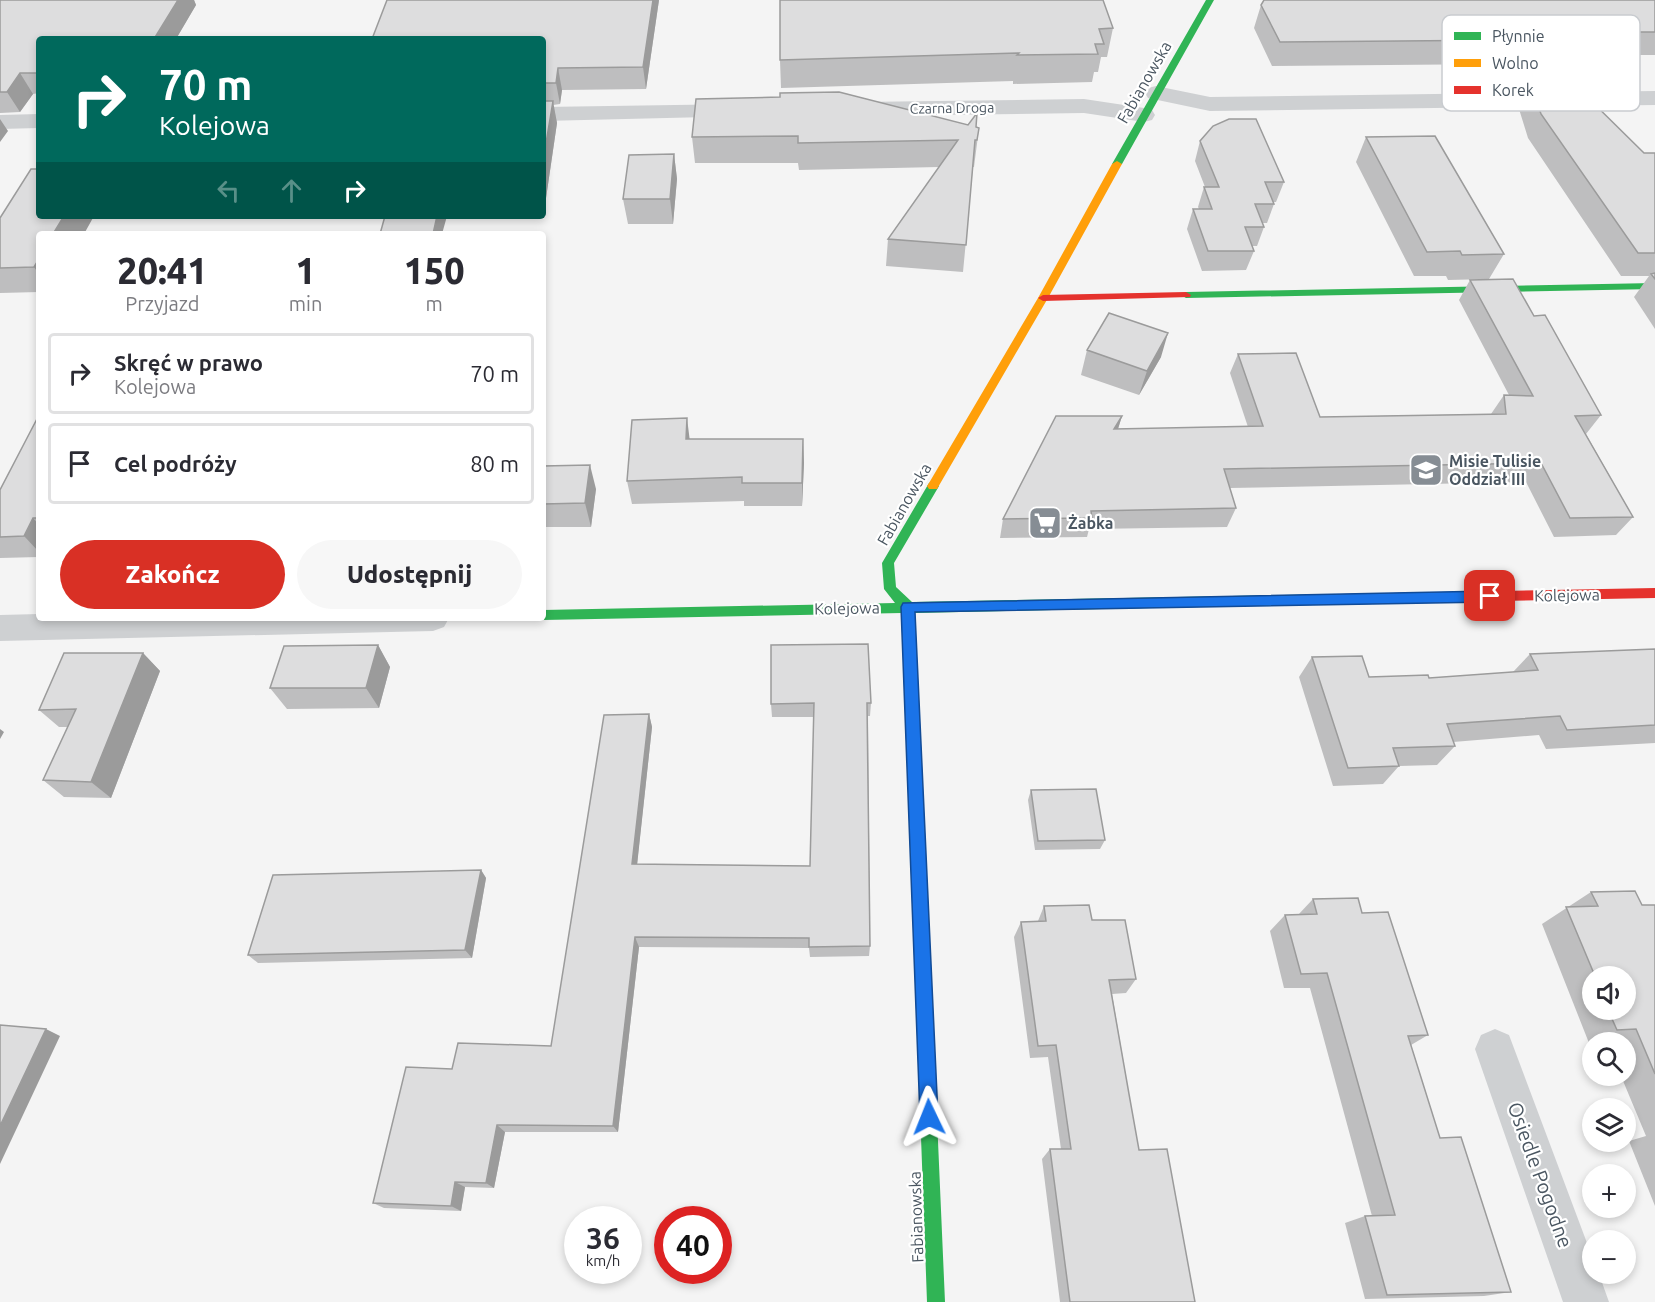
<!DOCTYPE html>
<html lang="pl">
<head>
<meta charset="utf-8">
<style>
  body { margin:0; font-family:Ubuntu,sans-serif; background:#f7f7f7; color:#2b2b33; height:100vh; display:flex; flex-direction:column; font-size:22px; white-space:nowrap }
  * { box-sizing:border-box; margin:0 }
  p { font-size:20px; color:#7c7c81 }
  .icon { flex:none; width:33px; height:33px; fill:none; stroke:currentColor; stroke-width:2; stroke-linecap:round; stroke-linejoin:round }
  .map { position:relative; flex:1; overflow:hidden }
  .panel { position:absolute; left:36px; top:231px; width:510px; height:390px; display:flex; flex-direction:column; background:#fff; border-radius:6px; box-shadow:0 3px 9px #0003 }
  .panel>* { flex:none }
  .banner { position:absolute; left:36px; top:36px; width:510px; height:183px; border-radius:6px; box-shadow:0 3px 9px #0003; background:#00695c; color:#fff; overflow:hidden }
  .fabs { position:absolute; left:1582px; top:966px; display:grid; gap:12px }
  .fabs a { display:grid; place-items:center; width:54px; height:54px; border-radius:50%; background:#fff; box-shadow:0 3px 9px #0003; font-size:30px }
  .speed { position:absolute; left:564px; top:1206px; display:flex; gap:12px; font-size:30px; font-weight:700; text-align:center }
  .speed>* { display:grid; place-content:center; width:78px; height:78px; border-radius:50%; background:#fff; box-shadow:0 3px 9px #0003; line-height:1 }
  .speed small { font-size:15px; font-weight:400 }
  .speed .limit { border:9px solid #d22; background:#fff; color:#111 }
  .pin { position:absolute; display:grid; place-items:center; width:51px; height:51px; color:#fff; margin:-26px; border-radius:12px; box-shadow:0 3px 9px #0006 }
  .me { position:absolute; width:66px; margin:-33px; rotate:358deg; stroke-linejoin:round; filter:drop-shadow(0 0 4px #0008) }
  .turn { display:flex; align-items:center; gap:21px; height:126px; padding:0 24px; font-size:27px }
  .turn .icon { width:78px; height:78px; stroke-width:2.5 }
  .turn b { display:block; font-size:42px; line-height:51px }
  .lanes { display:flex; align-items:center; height:57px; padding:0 24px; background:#0003; justify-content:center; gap:30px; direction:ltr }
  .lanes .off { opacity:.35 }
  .eta { display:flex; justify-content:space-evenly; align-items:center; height:102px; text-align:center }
  .eta b { font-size:36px; font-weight:800; line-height:42px }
  .cta { display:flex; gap:12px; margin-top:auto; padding:12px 24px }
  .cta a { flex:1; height:69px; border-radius:36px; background:#d93025; color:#fff; font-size:24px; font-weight:800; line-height:69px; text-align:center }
  .cta a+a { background:#f7f7f7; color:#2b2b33 }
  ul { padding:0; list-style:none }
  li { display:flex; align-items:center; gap:18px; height:81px; margin:0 12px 9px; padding:0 12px; border:3px solid #e1e1e2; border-radius:6px }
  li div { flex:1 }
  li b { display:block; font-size:22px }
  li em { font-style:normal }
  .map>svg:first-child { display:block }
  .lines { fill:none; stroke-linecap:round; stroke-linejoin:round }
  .street { fill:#ced0d2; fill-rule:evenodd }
  .fast { fill:#30b455; fill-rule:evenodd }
  .slow { fill:#ff9f0a; fill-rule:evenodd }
  .jam { fill:#e5322d; fill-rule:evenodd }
  .wall { fill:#bebebf; fill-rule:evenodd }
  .shaded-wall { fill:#9b9b9b }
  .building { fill:#ddddde; stroke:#9b9b9b; stroke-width:1.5 }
  .route { fill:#1a73e8; stroke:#114b97; stroke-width:1.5 }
  .labels { text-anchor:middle; stroke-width:4.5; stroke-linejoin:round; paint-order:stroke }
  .far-street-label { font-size:14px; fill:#4a5661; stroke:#fff }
  .street-label { font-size:16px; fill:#4a5661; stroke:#fff }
  .poi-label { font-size:16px; font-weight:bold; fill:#4a5661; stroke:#fff; text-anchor:start }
  .near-street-label { font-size:20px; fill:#4a5661; stroke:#fff }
  .key { fill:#fff; stroke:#c9ccd0; stroke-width:1.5 }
  .key-label { font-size:16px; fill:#4a5661 }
</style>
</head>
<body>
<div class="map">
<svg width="1655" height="1302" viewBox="0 0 1655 1302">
  <rect width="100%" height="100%" fill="#f4f4f4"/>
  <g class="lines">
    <path class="street" d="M1156,86l54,11 445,-6v14l-445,6 -62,-13 -3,-5 3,-5z
      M1084,99l60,9 8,2 3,5 -3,5 -8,2 -60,-9 -226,3 -8,-2 -3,-5 3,-5 8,-2z
      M741,104l8,2 3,5 -3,5 -206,5v-14z
      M39,114v14l-39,1v-14z
      M39,614v4h410l-5,9 -11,4 -433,10v-26z
      M1495,1029l14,6 84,224v15h6l10,28h-46l-88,-253 6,-14z"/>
    <path class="fast" d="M1206,0h8l-92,164 -8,2 -2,-2z
      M1655,283v6l-469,9 -5,-3 5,-3z
      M933,481l6,5 -45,77 2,24 16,15 429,-8 5,1 2,4 -2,4 -5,1 -426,9 30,689h-18l-25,-689 -359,7 -5,-2h5v-8l352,-7 -11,-14 -2,-26 47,-80z"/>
    <path class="slow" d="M1117,161l5,3 -74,134 -111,191h-8l-2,-3 2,-3 109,-185 74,-134z"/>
    <path class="jam" d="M1186,292l5,3 -1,2 -147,4 -5,-3 5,-3z
      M1655,588v10l-314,6 -5,-1 -2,-4 2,-4 5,-1z"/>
  </g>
  <path class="wall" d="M0,0h194l2,5 -20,34h-137v54l-6,1 -13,18 -20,1z
    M659,0l-13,89 -84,1 -2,14 -7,1 4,18 -11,75h-3v-159z
    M780,0l333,28 -6,29h-6l-3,15h-4l-2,10 -79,2v-3l-232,7 -1,-28z
    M1655,0v55h-44l-3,6 -54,1 4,5 -10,19 96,67h11v176l-21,-32 15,-21h-28l-93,-138 -9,-29 10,-19 -16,1 -9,-27 -232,2 -18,-38 7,-23z
    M976,127l3,1 -5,39h-1l-10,105 -77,-6 2,-27 51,-72 -140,3 -1,-7h-103l-3,-26z
    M1366,137l138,117 -15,25 -41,1 -2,-4h-32l-58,-114z
    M1200,141l84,41 -8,20h-3l1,2 -7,19h-5l2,4 -7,19h-5l2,5 -8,19 -44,1 -15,-42 6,-20h6l-1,-2 6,-20h1l-10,-26z
    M674,154l3,25 -4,45h-45l-5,-25z
    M0,218l39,16v58l-39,1z
    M1470,280l64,36 67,99 -15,19 47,83 -17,18 -62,2 -28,-55 -296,6 6,20 -9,19 -138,2 -2,8 -87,1 3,-19 119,-103 -4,13 130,-2 -18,-54 8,-19 82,63 171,-3 13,-19h5l-50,-95z
    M1087,350l74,7 -22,38 -58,-20z
    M39,415v142l-39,1v-68z
    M690,439h113l1,24 -2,43h-58v-5l-112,3 -5,-23z
    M543,466l53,23 -5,38h-48z
    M378,645l12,22 -11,41 -92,1 -17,-21z
    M1655,649v94l-109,6 -7,-14 -86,7 2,4 -18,19 -38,1 -16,18 -50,2 -34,-109 13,-20 57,20 60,1 84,-6 17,-18z
    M143,653l17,18 -49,127 -47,-1 -21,-17 25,-53h-9l-20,-17z
    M871,703l-1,13h-2l2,230 -1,10 -59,1 -1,-9 -170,-1 -21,185h-113l-11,56 -29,-1 -4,24 -77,-3 -11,-5 79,-134 99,-23 98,-332 3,13 -15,137 173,2 4,-149h-42l-1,-13z
    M1031,790l74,50 -5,9 -65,1 -7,-50z
    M481,870l5,8 -14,80 -214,5 -10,-8z
    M1591,892l51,13h13v301l-26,-65 17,-5 -25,-60h5v-34l-37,1 -47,-119zM1593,976h33v34h-33z
    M1313,899l49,14 66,122 -17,10 29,93 71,154 -27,4 -119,3 -20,-76 20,-7h7l-62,-228h-26l-14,-57 15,-16h13z
    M1044,906l48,14 44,59 -10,14 -14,1 17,100 10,56 56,152h-135l-18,-143 8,-10h11l-13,-92 -18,1 -16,-121 7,-15 17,-1z"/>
  <path class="shaded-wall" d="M178,0h16l2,5 -20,34h-22z
    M653,0h6l-13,89 -3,-22z
    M558,68l4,22 -2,14 -4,-21z
    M20,73l13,21 -13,18 -13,-20z
    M553,101l4,22 -11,75 -3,-11v-26z
    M0,119l8,12 -8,11z
    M674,154l3,25 -4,45 -3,-25z
    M64,216h30l-10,18h-31z
    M437,216h10l-5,18h-9z
    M39,259v15l-5,-7z
    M1168,333l-7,24 -22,38 8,-24z
    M1122,416l-6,19 -2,-6z
    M687,418l3,24 -4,-3z
    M803,439l1,24 -2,43v-23z
    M590,465l6,24 -5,38 -6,-24z
    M33,518l6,7v27l-15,-16z
    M378,645l12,22 -11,41 -13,-20z
    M143,653l17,18 -49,127 -20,-16z
    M649,714l3,13 -16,148 -4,-11z
    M0,729l4,3 -4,7z
    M481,870l5,8 -14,80 -7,-8z
    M635,937l4,10 -21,185 -5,-6z
    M46,1029l14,7 -60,128v-38z
    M497,1125l8,7 -11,56 -8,-5z
    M455,1182l10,5 -4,24 -10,-5z"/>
  <path class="building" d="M0,0h178l-24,39h-115v34h-19l-13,19h-7z
    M387,0h266l-10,67 -85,1 -2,15h-13v-44h-171z
    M780,0h323l10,28 -14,1 5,15h-9l3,10 -81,1 2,-2 -239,7z
    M1264,0h391v32h-38l4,6 -89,2 26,27h-33l-9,-27 -236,2 -19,-37z
    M1531,86h45l68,67h11v100h-17l-97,-139z
    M839,92l129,33 9,-12 -1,14 3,1 -2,12h-2l-9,105 -78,-6 70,-99 -160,3v-7l-106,1 4,-38 84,-2v-4z
    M543,101h10l-10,60z
    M1229,119h27l28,63h-19l9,22h-19l9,23h-19l9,24h-46l-15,-42h19l-8,-22h15l-19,-46 13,-15z
    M1435,136l69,118 -42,1 -2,-4 -33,1 -61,-115z
    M674,154l-4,45h-47l6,-44z
    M31,169h8v47h25l-11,18h-14v25l-5,8 -34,1v-50z
    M385,216h52l-4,18h-53z
    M1655,273v6l-4,-5z
    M1513,279l21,37 11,-1 56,100 -26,1 58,101 -63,1 -29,-55 -317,6 12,39 -145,3 1,7 -89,1 53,-103h66l-8,13 149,-3 -25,-72 58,-1 24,64 186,-3 -2,-19 29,1 -63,-116z
    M1109,313l59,20 -21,38 -60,-21z
    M39,415v103h-6l-9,18 -24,1v-47z
    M687,418l-1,21h117l-1,44h-60v-6l-115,4 5,-61z
    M590,465l-5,38 -42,1v-38z
    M868,644l3,59h-4l3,243 -61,1v-9l-174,-1 -22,189 -116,-1 -11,58 -31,-1 -4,24 -78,-3 33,-136 46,2 6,-26 93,3 53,-331 45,-1 -17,150 178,2 4,-163 -43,1v-59z
    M378,645l-12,43h-96l14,-42z
    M1655,649v76l-88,5 -7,-14 -113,8 8,22 -62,2 6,18 -51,2 -36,-111 50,-1 7,21 59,-2 1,3 109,-8 -8,-16z
    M64,653h79l-52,129 -48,-2 33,-71 -37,1z
    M1096,789l9,51 -67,1 -7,-51z
    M481,870l-16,80 -217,5 25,-80z
    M1635,891l7,14h13v169l-19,-45 -19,1 -9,-20h18v-34h-31l-29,-69 32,-1 -7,-14z
    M1358,898l4,15 26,-1 40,123 -20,1 32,102 21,-1 50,155 -124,3 -22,-79 30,-1 -68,-242 -26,1 -16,-59 32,-1 -4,-15z
    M1089,905l3,15h33l11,59 -27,1 20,114 10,56 28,-1 28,153h-125l-20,-153h21l-15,-104 -18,1 -17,-124 25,-1 -2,-15z
    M0,1025l46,4 -46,97z"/>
  <path class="route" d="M1490,591l6,5 -6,6 -575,10 23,505 -3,6 -6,2 -6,-2 -3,-6 -19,-510 2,-4z"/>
  <defs>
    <g id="school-square" transform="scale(1.725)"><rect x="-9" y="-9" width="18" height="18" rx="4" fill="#868d94" stroke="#fff"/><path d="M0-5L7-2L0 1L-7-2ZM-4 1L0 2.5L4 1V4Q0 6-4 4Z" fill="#fff"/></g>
    <g id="supermarket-square" transform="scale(1.725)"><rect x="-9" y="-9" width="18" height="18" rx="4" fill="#868d94" stroke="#fff"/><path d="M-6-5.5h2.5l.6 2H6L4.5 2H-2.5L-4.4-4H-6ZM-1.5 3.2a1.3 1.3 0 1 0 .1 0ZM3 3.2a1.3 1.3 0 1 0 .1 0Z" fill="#fff"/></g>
  </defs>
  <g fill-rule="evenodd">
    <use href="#school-square" x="1426" y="470"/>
    <use href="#supermarket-square" x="1045" y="523"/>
  </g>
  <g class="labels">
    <g class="far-street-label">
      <text transform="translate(952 108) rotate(-1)" y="5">Czarna Droga</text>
    </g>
    <g class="street-label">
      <text transform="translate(1144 82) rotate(-60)" y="6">Fabianowska</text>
      <text transform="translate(904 504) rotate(-60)" y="6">Fabianowska</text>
      <text transform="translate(1567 595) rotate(-1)" y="6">Kolejowa</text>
      <text transform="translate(847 608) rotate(-1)" y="6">Kolejowa</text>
      <text transform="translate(916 1217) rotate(-92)" y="6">Fabianowska</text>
    </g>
    <g class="poi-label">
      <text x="1449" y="467">Misie Tulisie<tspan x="1449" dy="18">Oddział III</tspan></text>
      <text x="1068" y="529">Żabka</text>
    </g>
    <g class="near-street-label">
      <text transform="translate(1540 1175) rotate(70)" y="7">Osiedle Pogodne</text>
    </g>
  </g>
  <rect x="1442" y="15" width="198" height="96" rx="9" class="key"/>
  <rect x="1454" y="32" width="27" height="8" fill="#30b455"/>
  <rect x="1454" y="59" width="27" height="8" fill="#ff9f0a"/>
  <rect x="1454" y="86" width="27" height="8" fill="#e5322d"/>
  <g class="key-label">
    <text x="1492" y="42">Płynnie</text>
    <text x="1492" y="69">Wolno</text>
    <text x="1492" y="96">Korek</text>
  </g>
</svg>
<div class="fabs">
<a><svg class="icon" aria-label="sound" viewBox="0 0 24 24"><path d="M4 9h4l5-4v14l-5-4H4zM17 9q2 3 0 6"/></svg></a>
<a><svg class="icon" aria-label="search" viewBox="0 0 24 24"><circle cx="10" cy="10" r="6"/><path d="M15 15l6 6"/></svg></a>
<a><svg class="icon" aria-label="layers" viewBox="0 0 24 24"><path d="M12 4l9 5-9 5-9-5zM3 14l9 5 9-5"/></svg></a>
<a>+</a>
<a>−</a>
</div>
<div class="speed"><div>36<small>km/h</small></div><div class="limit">40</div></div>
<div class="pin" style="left:1490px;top:596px;background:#d93025"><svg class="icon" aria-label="arrive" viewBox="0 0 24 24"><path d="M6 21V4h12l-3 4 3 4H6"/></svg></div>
<svg class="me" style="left:929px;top:1117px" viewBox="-20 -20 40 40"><path d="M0-17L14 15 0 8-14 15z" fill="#1a73e8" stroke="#fff" stroke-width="4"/></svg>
<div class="banner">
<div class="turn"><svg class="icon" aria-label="right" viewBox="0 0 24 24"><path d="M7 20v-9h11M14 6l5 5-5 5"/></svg><div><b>70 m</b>Kolejowa</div></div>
<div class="lanes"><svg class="icon off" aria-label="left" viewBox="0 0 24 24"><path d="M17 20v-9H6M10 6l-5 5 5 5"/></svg><svg class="icon off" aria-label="ahead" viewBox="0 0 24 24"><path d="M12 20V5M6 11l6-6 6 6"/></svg><svg class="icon" aria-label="right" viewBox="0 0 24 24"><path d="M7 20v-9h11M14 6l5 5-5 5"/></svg></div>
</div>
<section class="panel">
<div class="eta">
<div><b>20:41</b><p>Przyjazd</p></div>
<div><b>1</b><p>min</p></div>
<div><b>150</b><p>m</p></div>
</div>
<ul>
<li><svg class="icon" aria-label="right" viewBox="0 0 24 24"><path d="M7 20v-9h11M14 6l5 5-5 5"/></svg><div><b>Skręć w prawo</b><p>Kolejowa</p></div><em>70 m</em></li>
<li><svg class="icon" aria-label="arrive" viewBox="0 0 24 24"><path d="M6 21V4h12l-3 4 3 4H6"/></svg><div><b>Cel podróży</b></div><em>80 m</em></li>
</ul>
<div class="cta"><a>Zakończ</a><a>Udostępnij</a></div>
</section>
</div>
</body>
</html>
